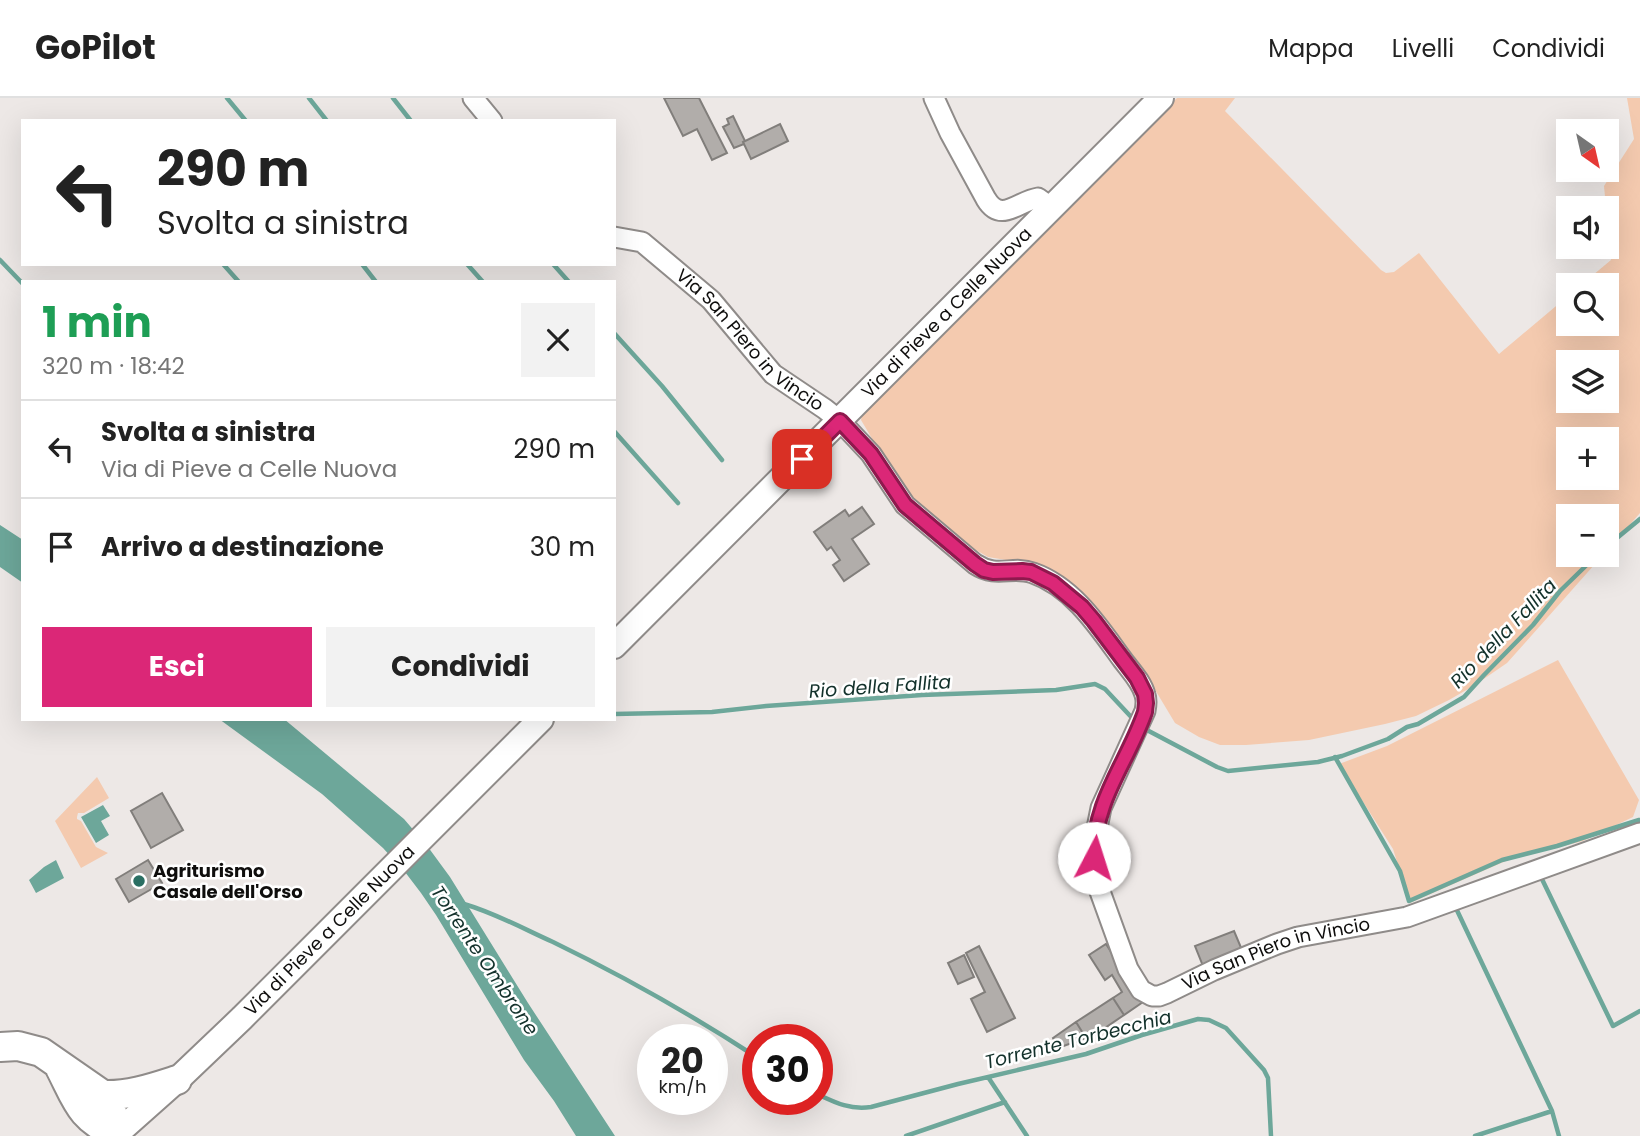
<!DOCTYPE html>
<html lang="it">
<head>
<meta charset="utf-8">
<style>
  body { margin:0; font-family:Poppins,sans-serif; background:#f2f2f2; color:#222; height:100vh; display:flex; flex-direction:column; font-size:26px; white-space:nowrap }
  * { box-sizing:border-box; margin:0 }
  p { font-size:23px; color:#767676 }
  .icon { flex:none; width:38px; height:38px; fill:none; stroke:currentColor; stroke-width:2; stroke-linecap:round; stroke-linejoin:round }
  .map { position:relative; flex:1; overflow:hidden }
  .drawer { position:absolute; left:21px; top:182px; width:595px; height:441px; display:flex; flex-direction:column; background:#fff; border-radius:0px; box-shadow:0 7px 28px #0002 }
  .drawer>* { flex:none }
  .top-card { position:absolute; left:21px; top:21px; width:595px; height:147px; border-radius:0px; box-shadow:0 7px 28px #0002; background:#fff; color:#222; overflow:hidden }
  .needle { width:46px; rotate:146deg }
  .tools { position:absolute; left:1556px; top:21px; display:grid; gap:14px }
  .tools a { display:grid; place-items:center; width:63px; height:63px; border-radius:0px; background:#fff; box-shadow:0 7px 28px #0002; font-size:35px }
  .speed { position:absolute; left:637px; top:926px; display:flex; gap:14px; font-size:35px; font-weight:700; text-align:center }
  .speed>* { display:grid; place-content:center; width:91px; height:91px; border-radius:50%; background:#fff; box-shadow:0 7px 28px #0002; line-height:1 }
  .speed small { font-size:18px; font-weight:400 }
  .speed .limit { border:10px solid #d22; background:#fff; color:#111 }
  .pin { position:absolute; display:grid; place-items:center; width:60px; height:60px; color:#fff; margin:-30px; border-radius:14px; box-shadow:0 4px 10px #0006 }
  .me { position:absolute; width:77px; margin:-38px; rotate:5deg; stroke-linejoin:round; filter:drop-shadow(0 0 5px #0008) }
  .turn { display:flex; align-items:center; gap:24px; height:147px; padding:0 21px; font-size:32px }
  .turn .icon { width:91px; height:91px; stroke-width:2.5 }
  .turn b { display:block; font-size:49px; line-height:60px }
  .round { display:grid; place-items:center; flex:none; width:74px; height:74px; border-radius:0px; background:#f2f2f2 }
  .head { display:flex; align-items:center; justify-content:space-between; height:119px; padding:0 21px }
  h1 { font-size:42px; font-weight:700; line-height:52px; color:#1e9e55 }
  .action { display:flex; gap:14px; margin-top:auto; padding:14px 21px }
  .action a { flex:1; height:80px; border-radius:0px; background:#db2777; color:#fff; font-size:28px; font-weight:700; line-height:80px; text-align:center }
  .action a+a { background:#f2f2f2; color:#222 }
  ul { padding:0; list-style:none }
  li { display:flex; align-items:center; gap:21px; height:98px; padding:0 21px; border-top:2px solid #e0e0e0 }
  li div { flex:1 }
  li b { display:block; font-size:26px }
  li em { font-style:normal }
  header { display:flex; align-items:center; gap:42px; box-sizing:border-box; height:98px; padding:0 35px; background:#fff; border-bottom:2px solid #e0e0e0 }
  header strong { font-size:33px }
  nav { display:flex; gap:38px; margin-inline-start:auto; font-size:24px }
  .map>svg:first-child { display:block }
  .green { fill:#f4caaf; fill-rule:evenodd }
  .water { fill:#6da79a }
  .lines { fill:none; stroke-linecap:round; stroke-linejoin:round }
  .stream { stroke:#6da79a; stroke-width:4.5 }
  .building { fill:#b1adaa; stroke:#817e7b; stroke-width:2 }
  .minor-casing { stroke:#8f8b89; stroke-width:23 }
  .major-casing { stroke:#8f8b89; stroke-width:28 }
  .highway-casing { stroke:#8f8b89; stroke-width:32 }
  .minor { stroke:#fff; stroke-width:19 }
  .major { stroke:#fff; stroke-width:24 }
  .highway { stroke:#fff; stroke-width:28 }
  .route-casing { stroke:#8e194d; stroke-width:18 }
  .route { stroke:#db2777; stroke-width:12 }
  .poi-dot { fill:#2a6f63; stroke:#fff; stroke-width:2.5 }
  .labels { text-anchor:middle; stroke-width:5; stroke-linejoin:round; paint-order:stroke }
  .street-label { font-size:18px; fill:#0f0e0d; stroke:#fff }
  .poi-label { font-size:18px; font-weight:bold; fill:#0f0e0d; stroke:#fff; text-anchor:start }
  .water-label { font-size:19px; font-style:italic; fill:#13312b; stroke:#fff }
</style>
</head>
<body>
<header>
<strong>GoPilot</strong>
<nav><a>Mappa</a><a>Livelli</a><a>Condividi</a></nav>
</header>
<div class="map">
<svg width="1640" height="1038" viewBox="0 0 1640 1038">
  <rect width="100%" height="100%" fill="#ede8e6"/>
  <path class="green" d="M1177,0h58l-10,13 156,159 5,3 8,-1 25,-19 80,101 69,-58v28h38v-39h-25l30,-25 -7,-74 30,-47 -7,-41h13v415l-33,38 -1,-35h-38v39h35l-96,108 -32,22 -26,15 -33,16 -31,8 -76,16 -63,5h-26l-21,-8 -24,-14 -21,-35 -32,-48 -37,-40 -30,-27 -18,-8 -49,-8 -24,-14 -42,-33 -20,-21 -41,-69 2,-9zM1568,264h38v39h-38zM1568,341h38v39h-38z
    M1558,562l81,140 -6,17 -50,24 -75,19 -98,43 -17,-54 -54,-85 48,-18z
    M97,679l12,21 -25,15h-6l-1,4v2l4,2 15,26 12,6 -27,15 -26,-47z"/>
  <path class="water" d="M0,427l23,15v43l-23,-16z
    M219,621h65l120,100 24,28 22,30 78,126 87,133h-39l-22,-35 -30,-41 -88,-145 -15,-22 -16,-21 -22,-24 -61,-54z
    M103,707l7,11 -9,5 8,14 -13,8 -15,-26z
    M56,762l8,18 -28,15 -7,-13 15,-13z"/>
  <g class="lines">
    <path class="stream" d="M227,0l19,23
      M309,0l18,23
      M393,0l18,23
      M0,162l23,24
      M223,166l16,18
      M362,166l14,18
      M467,166l16,18
      M553,166l16,18
      M614,235l48,53 60,74
      M614,333l64,72
      M1606,449l34,-28
      M614,616l98,-2 54,-6 156,-11 134,-5 39,-6 10,5 29,31
      M1145,631l72,38 11,4 90,-9 24,-6 46,-17 19,-12 11,-3 46,-27 20,-22 49,-50 27,-34 37,-36
      M1335,659l65,114 9,30 93,-41 55,-14 82,-26
      M1540,777l73,151 27,-15
      M464,806c31,9 60,25 89,38 70,34 139,73 205,116
      M1454,806l98,207 7,25
      M988,979l39,59
      M817,996c19,9 33,16 54,13l87,-23 128,-30 56,-19 56,-16 11,1 17,8 38,42 4,8 3,58
      M906,1038l99,-34
      M1475,1038l77,-25"/>
  </g>
  <path class="building" d="M664,0h35l28,55 -15,7 -15,-31 -14,7z
    M733,18l12,25 -2,1 1,2 -10,4 -11,-21 6,-3 -2,-5z
    M780,26l8,17 -37,18 -8,-17z
    M862,409l12,17 -22,15 17,25 -25,17 -11,-16 7,-5 -9,-13 -4,3 -13,-18 31,-22 4,6z
    M162,695l21,37 -32,18 -20,-37z
    M148,762l14,23 -33,19 -13,-23z
    M1234,833l8,19 -39,16 -8,-20z
    M1106,846l37,58 -19,13 -11,-17 9,-6 -10,-17 -7,5 -16,-25z
    M979,848l36,72 -28,14 -16,-33 14,-7 -19,-39z
    M964,857l10,22 -16,7 -10,-21z
    M1113,900l11,17 -28,19 -10,4 -10,-16z
    M1076,924l10,16 -28,10 -5,-10z"/>
  <g class="lines">
    <g class="minor-casing">
      <g id="minor">
        <path d="M473,0l19,23"/>
        <path d="M934,0l16,35 36,66c15,25 32,2 52,-1l14,10"/>
        <path id="s1" d="M614,139l28,5 69,58 62,74 52,35 15,12 31,33 34,51 70,59c23,15 36,1 58,9 40,14 65,53 89,86 8,11 20,23 23,36 2,6 1,11 0,16l-44,97 -5,25 -2,25 4,28 30,83 13,21 11,6h7l8,-3 47,-23 63,-26 21,-7 109,-20 233,-84"/>
      </g>
    </g>
    <g class="major-casing">
      <g id="major">
        <path id="s2" d="M614,548l547,-548"/>
        <path id="s3" d="M114,1038l63,-56 65,-62 299,-299"/>
      </g>
    </g>
    <g class="highway-casing">
      <path id="highway" d="M0,949l18,-1 23,6 62,43 9,17 5,22
        M60,970c17,33 20,51 57,66
        M103,997c26,1 49,-7 74,-15"/>
    </g>
    <use href="#minor" class="minor"/>
    <use href="#major" class="major"/>
    <use href="#highway" class="highway"/>
  </g>
  <g class="lines">
    <g class="route-casing">
      <path id="route" d="M802,361l38,-38 31,33 34,51 70,59 9,6 9,2 29,-1 9,1 22,11 29,24 12,14 43,57 8,16 1,9 -1,9c-18,52 -51,87 -51,146"/>
    </g>
    <use href="#route" class="route"/>
  </g>
  <circle class="poi-dot" cx="139" cy="783" r="7"/>
  <g class="labels">
    <g class="street-label">
      <text dy="6" stroke="none"><textPath href="#s2" startOffset="471">Via di Pieve a Celle Nuova</textPath></text>
      <text dy="6" stroke="none"><textPath href="#s1" startOffset="175">Via San Piero in Vincio</textPath></text>
      <text dy="6" stroke="none"><textPath href="#s3" startOffset="298">Via di Pieve a Celle Nuova</textPath></text>
      <text dy="6" stroke="none"><textPath href="#s1" startOffset="1183">Via San Piero in Vincio</textPath></text>
    </g>
    <g class="poi-label">
      <text x="153" y="779">Agriturismo<tspan x="153" dy="21">Casale dell'Orso</tspan></text>
    </g>
    <g class="water-label">
      <text transform="translate(1503 535) rotate(-46)" y="7">Rio della Fallita</text>
      <text transform="translate(880 588) rotate(-4)" y="7">Rio della Fallita</text>
      <text transform="translate(485 862) rotate(56)" y="7">Torrente Ombrone</text>
      <text transform="translate(1078 941) rotate(-14)" y="7">Torrente Torbecchia</text>
    </g>
  </g>
</svg>
<div class="tools">
<a><svg class="needle" viewBox="-14 -14 28 28"><path d="M0-13l5 13h-10z" fill="#e53935"/><path d="M0 13l5-13h-10z" fill="#767676"/></svg></a>
<a><svg class="icon" aria-label="sound" viewBox="0 0 24 24"><path d="M4 9h4l5-4v14l-5-4H4zM17 9q2 3 0 6"/></svg></a>
<a><svg class="icon" aria-label="search" viewBox="0 0 24 24"><circle cx="10" cy="10" r="6"/><path d="M15 15l6 6"/></svg></a>
<a><svg class="icon" aria-label="layers" viewBox="0 0 24 24"><path d="M12 4l9 5-9 5-9-5zM3 14l9 5 9-5"/></svg></a>
<a>+</a>
<a>−</a>
</div>
<div class="speed"><div>20<small>km/h</small></div><div class="limit">30</div></div>
<div class="pin" style="left:802px;top:361px;background:#d93025"><svg class="icon" aria-label="arrive" viewBox="0 0 24 24"><path d="M6 21V4h12l-3 4 3 4H6"/></svg></div>
<svg class="me" style="left:1094px;top:760px" viewBox="-20 -20 40 40"><circle r="19" fill="#fff"/><path d="M0-13L10 11 0 6-10 11z" fill="#db2777"/></svg>
<div class="top-card">
<div class="turn"><svg class="icon" aria-label="left" viewBox="0 0 24 24"><path d="M17 20v-9H6M10 6l-5 5 5 5"/></svg><div><b>290 m</b>Svolta a sinistra</div></div>
</div>
<section class="drawer">
<div class="head"><div><h1>1 min</h1><p>320 m · 18:42</p></div><a class="round"><svg class="icon" aria-label="close" viewBox="0 0 24 24"><path d="M6 6l12 12M18 6L6 18"/></svg></a></div>
<ul>
<li><svg class="icon" aria-label="left" viewBox="0 0 24 24"><path d="M17 20v-9H6M10 6l-5 5 5 5"/></svg><div><b>Svolta a sinistra</b><p>Via di Pieve a Celle Nuova</p></div><em>290 m</em></li>
<li><svg class="icon" aria-label="arrive" viewBox="0 0 24 24"><path d="M6 21V4h12l-3 4 3 4H6"/></svg><div><b>Arrivo a destinazione</b></div><em>30 m</em></li>
</ul>
<div class="action"><a>Esci</a><a>Condividi</a></div>
</section>
</div>
</body>
</html>
